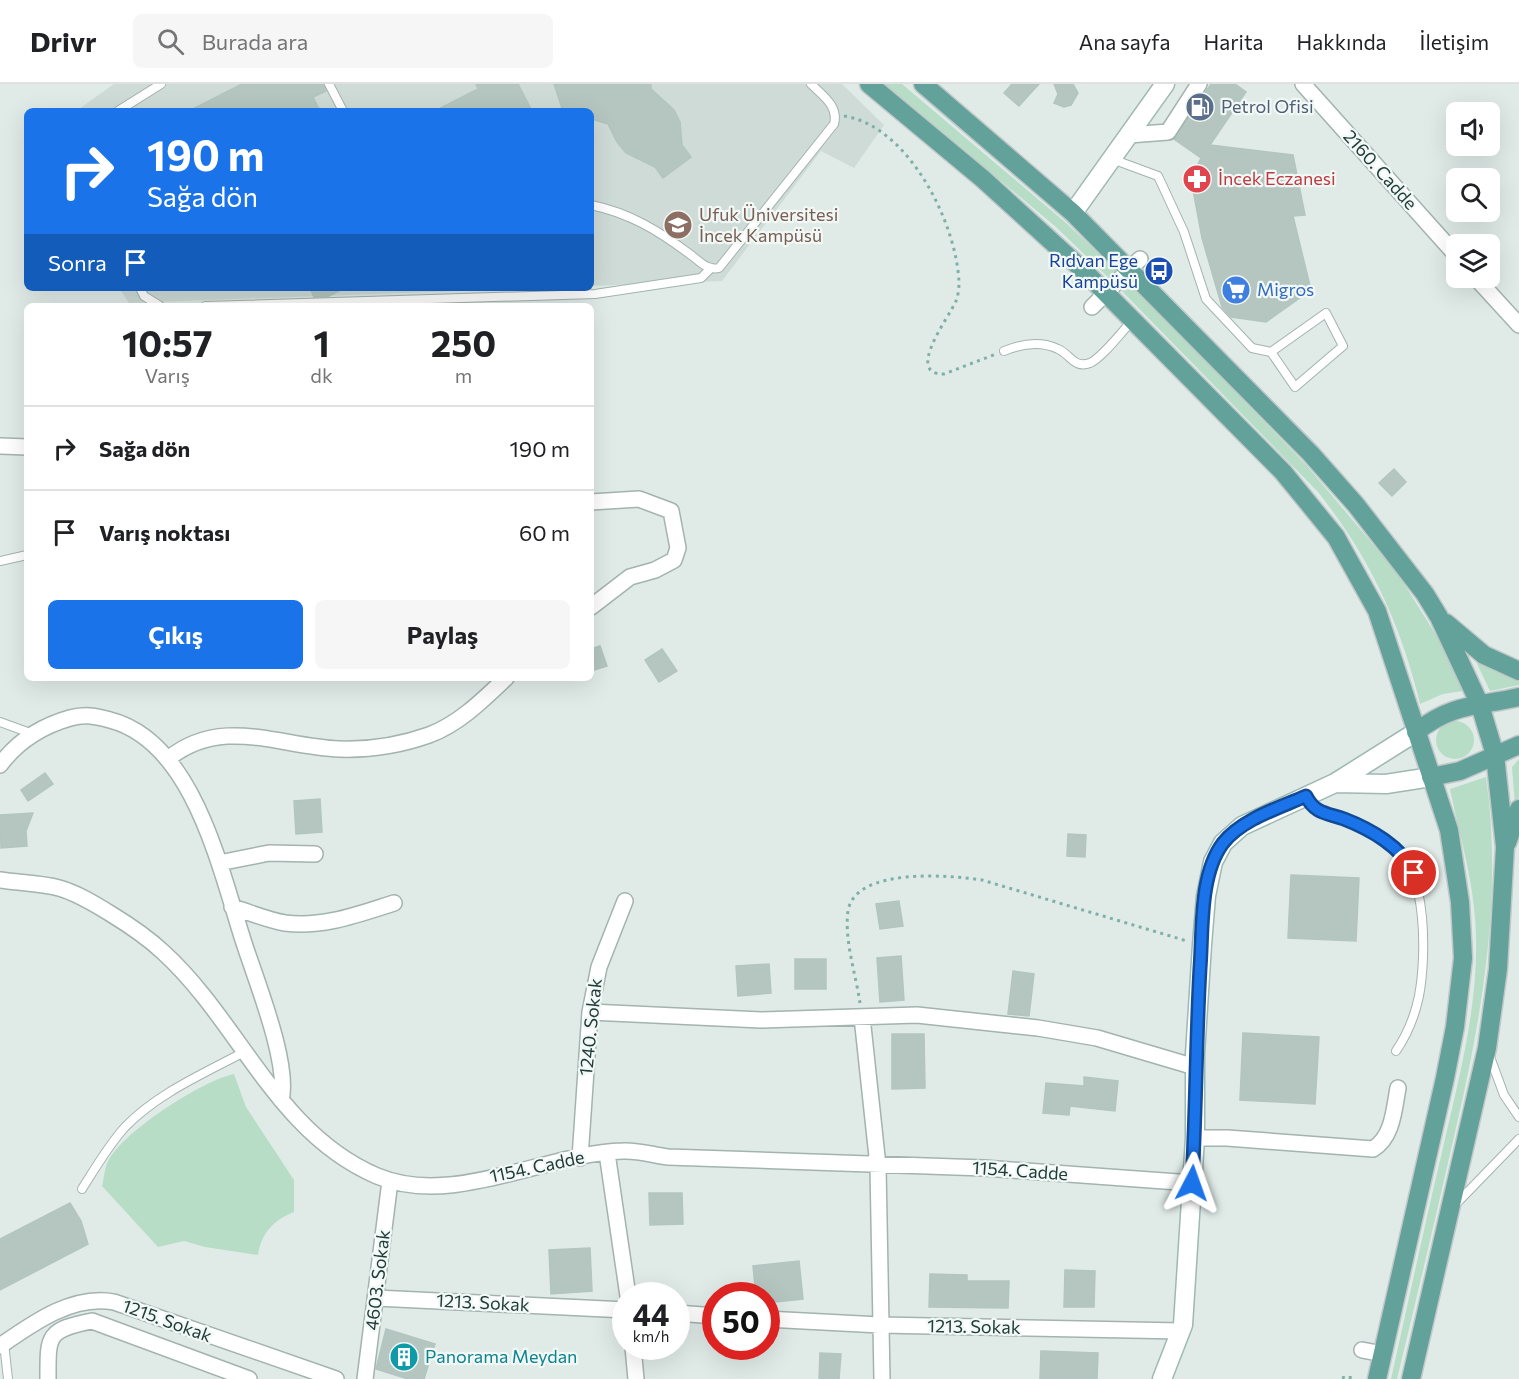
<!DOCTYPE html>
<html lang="tr">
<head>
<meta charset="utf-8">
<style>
  body { margin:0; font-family:Commissioner,sans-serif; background:#f6f6f6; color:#202124; height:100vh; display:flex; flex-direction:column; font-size:22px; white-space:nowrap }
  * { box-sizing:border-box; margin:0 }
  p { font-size:20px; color:#757577 }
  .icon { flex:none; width:33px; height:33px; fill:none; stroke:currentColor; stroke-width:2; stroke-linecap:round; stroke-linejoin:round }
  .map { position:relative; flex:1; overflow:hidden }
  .details { position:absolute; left:24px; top:219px; width:570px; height:378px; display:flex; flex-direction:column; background:#fff; border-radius:9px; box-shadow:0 6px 24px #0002 }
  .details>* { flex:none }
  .top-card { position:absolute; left:24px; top:24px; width:570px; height:183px; border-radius:9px; box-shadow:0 6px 24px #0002; background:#1a73e8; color:#fff; overflow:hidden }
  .tools { position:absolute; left:1446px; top:18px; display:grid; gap:12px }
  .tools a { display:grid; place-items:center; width:54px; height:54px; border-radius:9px; background:#fff; box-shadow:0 6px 24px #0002; font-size:30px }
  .speed { position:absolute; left:612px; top:1198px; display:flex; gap:12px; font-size:30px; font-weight:700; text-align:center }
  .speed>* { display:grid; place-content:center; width:78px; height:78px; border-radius:50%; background:#fff; box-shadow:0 6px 24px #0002; line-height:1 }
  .speed small { font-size:15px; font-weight:400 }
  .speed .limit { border:9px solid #d22; background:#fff; color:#111 }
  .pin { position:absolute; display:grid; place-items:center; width:51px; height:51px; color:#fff; margin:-26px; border:3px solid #fff; border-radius:50%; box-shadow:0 2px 6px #0007 }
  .me { position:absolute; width:66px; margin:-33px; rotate:4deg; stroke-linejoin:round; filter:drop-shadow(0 0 4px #0008) }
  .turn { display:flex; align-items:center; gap:21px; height:126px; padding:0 24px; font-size:27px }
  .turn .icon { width:78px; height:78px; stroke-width:2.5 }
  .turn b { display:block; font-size:42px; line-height:51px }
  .then { display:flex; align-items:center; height:57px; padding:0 24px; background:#0003; gap:12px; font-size:22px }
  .eta { display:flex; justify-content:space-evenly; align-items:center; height:102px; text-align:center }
  .eta b { font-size:36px; font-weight:700; line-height:42px }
  .primary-button { display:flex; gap:12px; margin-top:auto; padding:12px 24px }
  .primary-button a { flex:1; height:69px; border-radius:9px; background:#1a73e8; color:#fff; font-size:24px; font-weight:700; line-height:69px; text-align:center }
  .primary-button a+a { background:#f6f6f6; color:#202124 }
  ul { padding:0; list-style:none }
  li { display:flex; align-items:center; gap:18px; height:84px; padding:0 24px; border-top:2px solid #e0e0e0 }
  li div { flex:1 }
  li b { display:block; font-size:22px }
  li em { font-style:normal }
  header { display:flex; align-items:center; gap:36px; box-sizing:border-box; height:84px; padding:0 30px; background:#fff; border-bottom:2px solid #e0e0e0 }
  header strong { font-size:28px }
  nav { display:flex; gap:33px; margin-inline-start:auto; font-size:21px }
  .search { width:420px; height:54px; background:#f6f6f6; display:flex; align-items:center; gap:15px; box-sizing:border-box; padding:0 21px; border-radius:9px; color:#757577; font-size:22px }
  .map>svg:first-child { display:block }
  .built { fill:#cedbd7 }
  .green { fill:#b8ddc7 }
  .building { fill:#b5c6c1; stroke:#b2c5c0; stroke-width:1.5 }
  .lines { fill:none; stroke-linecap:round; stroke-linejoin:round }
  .lane-casing { stroke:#a3b3b0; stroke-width:10 }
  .street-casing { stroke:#a3b3b0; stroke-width:18 }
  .secondary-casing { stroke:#9eb8b2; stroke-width:21 }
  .primary-casing { stroke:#c1c8c7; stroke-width:21 }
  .path { stroke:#7fb0a7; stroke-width:3; stroke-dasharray:3 4.5; stroke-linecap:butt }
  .lane { stroke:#fff; stroke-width:8 }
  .street { stroke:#fff; stroke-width:15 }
  .secondary { stroke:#fff; stroke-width:18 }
  .primary { stroke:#63a29b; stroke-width:18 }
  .route-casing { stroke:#114b97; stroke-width:15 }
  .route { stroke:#1a73e8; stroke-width:10 }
  .labels { text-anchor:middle; stroke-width:4.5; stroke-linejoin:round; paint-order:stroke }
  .service-label { font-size:18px; fill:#4e5e75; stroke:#f1f8f5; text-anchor:start }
  .street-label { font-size:18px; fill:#203c38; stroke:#f1f8f5 }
  .health-label { font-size:18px; fill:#be3a42; stroke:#f1f8f5; text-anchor:start }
  .education-label { font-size:18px; fill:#785e54; stroke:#f1f8f5; text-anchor:start }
  .transit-label { font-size:18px; fill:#164399; stroke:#f1f8f5; text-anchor:end }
  .shop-label { font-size:18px; fill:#366cbe; stroke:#f1f8f5; text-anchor:start }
  .culture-label { font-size:18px; fill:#0d838f; stroke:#f1f8f5; text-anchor:start }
</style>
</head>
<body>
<header>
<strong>Drivr</strong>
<div class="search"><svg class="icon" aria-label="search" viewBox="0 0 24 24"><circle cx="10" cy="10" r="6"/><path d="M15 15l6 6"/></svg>Burada ara</div>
<nav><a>Ana sayfa</a><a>Harita</a><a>Hakkında</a><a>İletişim</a></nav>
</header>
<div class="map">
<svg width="1519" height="1295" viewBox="0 0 1519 1295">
  <rect width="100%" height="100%" fill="#e0ebe8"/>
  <path class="built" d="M114,0h728l42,41 -30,43 -33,-17 -99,130 -131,5v-175h-515z
    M119,204h419l-409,15z"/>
  <path class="green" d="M885,0h17l163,138 58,54 184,190 91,108 43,69 22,48 -20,3 -23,10c-19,-80 -51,-148 -102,-212l-203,-208 -59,-57z
    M1472,569l47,24v8l-29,6z
    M1436 656a19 19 0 1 1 38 0a19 19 0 1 1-38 0Z
    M1519,675v38l-4,8 -3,-38z
    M1486,693c19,132 -9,263 -39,390 -16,71 -33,141 -50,212h-6c17,-76 33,-151 51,-227 16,-71 36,-142 34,-216 -1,-51 -16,-98 -26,-147z
    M234,990l12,33 48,73v32c-20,8 -33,21 -36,43l-53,-8 -21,-6 -26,6 -56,-61c2,-7 2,-15 5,-22 11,-30 96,-84 127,-90z"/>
  <path class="building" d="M242,0h81l3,7 -13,6 7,14h-131z
    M476,0h42l14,27h-97l43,-22z
    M554,0h97v5l23,21 6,12 2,23 9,12 -28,21 -8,-11 -29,-14 -9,-11 -9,-18 -17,-5v-8h-28z
    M1012,0h27l-20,22 -15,-13z
    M1054,0h19l5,9 -7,12 -7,2 -10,-4 4,-9z
    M1211,0h24l11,8 -36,53 83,10 12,60 -12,1 18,74 -45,32 -35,-5 -9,-10 -20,-69 -11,-59 10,-21 -27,-19z
    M310,204h35l-16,8 -15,1z
    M1394,385l12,13 -14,14 -13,-13z
    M600,562l7,20 -16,5v-22z
    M662,565l15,22 -18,11 -14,-22z
    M45,689l8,11 -25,17 -7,-11z
    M320,715l2,33 -26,2 -2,-33z
    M33,729l-7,18 1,15 -26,2 -1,-33z
    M1068,750l18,1 -1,22 -18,-1z
    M1291,791l68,3 -3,63 -68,-3z
    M899,817l4,25 -23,3 -4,-25z
    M901,872l3,44 -24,2 -3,-44z
    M795,875h31v30h-31z
    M769,880l2,29 -33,3 -2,-30z
    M1013,887l21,3 -5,42 -21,-2z
    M1243,949l76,4 -4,67 -75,-4z
    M892,950h32l1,54 -33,1z
    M1084,993l34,4 -3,30 -45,-5 -1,9 -26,-2 3,-30 38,3z
    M649,1109h33l1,31 -33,1z
    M70,1119l11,18 7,23 -88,46v-51z
    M590,1164l2,43 -41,3 -2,-44z
    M799,1177l4,38 -37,4v-7h-10l-3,-30z
    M1065,1186l30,1 -1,36h-30z
    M930,1190l37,1v6h42l-1,27 -79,-1z
    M386,1245l49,15 -11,35h-16l-32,-10z
    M1041,1267l57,2 -1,26h-57z
    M820,1269l21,1 -2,25h-20z"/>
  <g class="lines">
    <g class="lane-casing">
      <path id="lane" d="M329,0l14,27
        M118,27l43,-27
        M1112,75l46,17 26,56 22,67 46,49 19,4 55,-39 17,33 -48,41 -24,-35
        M591,121c39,8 68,26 100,50 8,6 17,16 28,13l115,-144c5,-18 -12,-29 -23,-40
        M140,204l4,8 16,10
        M205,222l390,-12 106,-16 10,-10
        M1004,267c17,-7 37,-10 54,-2 12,5 16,20 32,14 13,-6 32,-32 43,-43
        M0,477l27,-6
        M0,638l33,12
        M1307,713c3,6 5,11 11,14 8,5 18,5 26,8 17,7 36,19 51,30 33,24 31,110 24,147 -4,19 -12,39 -23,55
        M1490,973l14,38 15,22
        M82,1105c14,-22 26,-43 43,-62 33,-34 78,-53 119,-75
        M1455,1121l64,-66
        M4,1259l4,36"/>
    </g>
    <g class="street-casing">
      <path id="street" d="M1303,0l153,171
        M1129,51l39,-3 31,-48
        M1476,194l43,47
        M1092,223l48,-48
        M0,362l27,1
        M591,418l48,-3 32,12 7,37 -4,12 -19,10 -25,7 -39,30
        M168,675c54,-44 112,-12 171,-10 30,1 62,-4 90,-14 30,-11 55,-36 77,-57
        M0,681c17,-23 42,-39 70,-47 15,-4 26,-2 40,2 85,22 111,154 135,226 12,37 45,119 36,154
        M219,779l50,-10 46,1
        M0,796c19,3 40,3 59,8 18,5 36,16 52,26 18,11 36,23 52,38 77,70 113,181 214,224 77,32 168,-23 246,-25 14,-1 30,4 45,6l316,11 208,15
        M232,823c17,5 35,13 53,16 38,5 74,-9 109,-20
        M590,928l171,8 156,-5 121,13 59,10 98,29
        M862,933l16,149 4,213
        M1195,1054h32l146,11c20,-12 21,-40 25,-61
        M607,1069l21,143
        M580,1074l10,-146 9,-45 26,-66
        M376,1214l250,12
        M676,1229l40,3
        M766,1235l114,6 301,6
        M0,1262c33,-23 73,-52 114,-44l222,77
        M633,1263l3,32
        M1362,1266l21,4
        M48,1295c0,-43 -2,-49 44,-58l157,58
        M365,1295l25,-198"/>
    </g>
    <g class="secondary-casing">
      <path id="secondary" d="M1073,129l92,-129
        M1335,699l51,1 45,-7
        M1162,1295l21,-54 12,-187v-84l7,-109 4,-49 7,-34 10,-19 19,-17 93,-43 81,-51"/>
    </g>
    <g class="primary-casing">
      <path id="primary" d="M869,0l114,95 101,92 199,201 53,65 41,74 72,219 11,72 3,56 -8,69 -10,51 -68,301
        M923,0l150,129 238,241 45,51 69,89 14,23 41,88 15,50 10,92 -7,122 -11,79 -76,331
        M1446,539l38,32 35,16
        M1416,648c37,-29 60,-25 103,-35
        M1431,693l29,-6 59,-26
        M1507,759l12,-34"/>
    </g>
    <path class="path" d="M844,32c65,10 113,108 115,167 0,6 -1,13 -3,18 -6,15 -52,74 -12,73l52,-20
      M860,919c-4,-28 -16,-63 -12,-92 7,-44 102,-36 134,-31l205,61
      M1343,1295l2,-7
      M1350,1295l1,-7"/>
    <use href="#lane" class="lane"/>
    <use href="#street" class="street"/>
    <use href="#secondary" class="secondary"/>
    <use href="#primary" class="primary"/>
  </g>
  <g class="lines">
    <g class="route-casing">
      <path id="route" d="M1192,1099c4,-72 4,-144 8,-215 3,-38 -1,-93 23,-125 19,-24 56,-35 83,-47 9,18 21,17 38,23 26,10 58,28 70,54"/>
    </g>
    <use href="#route" class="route"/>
  </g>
  <defs>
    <g id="fuel-disc" transform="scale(1.5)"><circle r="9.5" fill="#5c6f8a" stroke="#f1f8f5"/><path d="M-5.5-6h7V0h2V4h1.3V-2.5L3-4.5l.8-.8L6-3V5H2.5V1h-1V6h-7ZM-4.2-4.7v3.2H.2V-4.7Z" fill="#fff"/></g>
    <g id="pharmacy-disc" transform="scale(1.5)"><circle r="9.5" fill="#e0444e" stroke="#f1f8f5"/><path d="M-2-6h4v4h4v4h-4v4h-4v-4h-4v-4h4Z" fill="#fff"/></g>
    <g id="university-disc" transform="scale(1.5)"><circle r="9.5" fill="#8d6e63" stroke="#f1f8f5"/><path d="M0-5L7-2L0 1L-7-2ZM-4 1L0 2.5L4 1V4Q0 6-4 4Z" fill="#fff"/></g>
    <g id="bus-disc" transform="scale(1.5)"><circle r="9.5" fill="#1a4fb4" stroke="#f1f8f5"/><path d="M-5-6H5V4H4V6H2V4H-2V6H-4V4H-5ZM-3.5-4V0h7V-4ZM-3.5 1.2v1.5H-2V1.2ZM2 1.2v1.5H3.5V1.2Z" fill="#fff"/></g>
    <g id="supermarket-disc" transform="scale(1.5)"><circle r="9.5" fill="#3f7fe0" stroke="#f1f8f5"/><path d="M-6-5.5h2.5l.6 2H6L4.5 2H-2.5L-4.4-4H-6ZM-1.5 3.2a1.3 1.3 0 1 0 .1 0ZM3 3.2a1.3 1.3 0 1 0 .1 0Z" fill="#fff"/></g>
    <g id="building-disc" transform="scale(1.5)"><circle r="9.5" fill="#0f9aa8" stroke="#f1f8f5"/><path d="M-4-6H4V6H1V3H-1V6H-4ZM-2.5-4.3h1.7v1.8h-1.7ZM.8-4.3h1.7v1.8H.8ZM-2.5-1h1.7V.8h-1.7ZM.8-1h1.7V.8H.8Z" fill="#fff"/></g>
  </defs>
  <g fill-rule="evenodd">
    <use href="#fuel-disc" x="1200" y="23"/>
    <use href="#pharmacy-disc" x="1197" y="95"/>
    <use href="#university-disc" x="678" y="141"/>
    <use href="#bus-disc" x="1159" y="187"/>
    <use href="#supermarket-disc" x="1236" y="206"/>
    <use href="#building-disc" x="404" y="1273"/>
  </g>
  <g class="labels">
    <g class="service-label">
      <text x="1221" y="29">Petrol Ofisi</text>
    </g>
    <g class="street-label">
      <text transform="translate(1380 86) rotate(48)" y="6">2160. Cadde</text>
      <text transform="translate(591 943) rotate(-84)" y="6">1240. Sokak</text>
      <text transform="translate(537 1083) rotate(-12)" y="6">1154. Cadde</text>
      <text transform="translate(1020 1087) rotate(4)" y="6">1154. Cadde</text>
      <text transform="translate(378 1196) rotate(-83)" y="6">4603. Sokak</text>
      <text transform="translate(483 1219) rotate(3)" y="6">1213. Sokak</text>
      <text transform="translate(167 1237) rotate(20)" y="6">1215. Sokak</text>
      <text transform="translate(974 1243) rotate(1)" y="6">1213. Sokak</text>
    </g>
    <g class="health-label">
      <text x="1218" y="101">İncek Eczanesi</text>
    </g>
    <g class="education-label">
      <text x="699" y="137">Ufuk Üniversitesi<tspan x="699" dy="21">İncek Kampüsü</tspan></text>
    </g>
    <g class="transit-label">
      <text x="1138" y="183">Rıdvan Ege<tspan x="1138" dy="21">Kampüsü</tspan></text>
    </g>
    <g class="shop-label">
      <text x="1257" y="212">Migros</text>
    </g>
    <g class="culture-label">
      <text x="425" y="1279">Panorama Meydan</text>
    </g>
  </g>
</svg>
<div class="tools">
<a><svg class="icon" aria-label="sound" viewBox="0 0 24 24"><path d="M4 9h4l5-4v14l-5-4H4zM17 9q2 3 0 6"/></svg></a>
<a><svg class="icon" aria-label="search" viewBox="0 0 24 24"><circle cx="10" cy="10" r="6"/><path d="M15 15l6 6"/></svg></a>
<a><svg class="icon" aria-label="layers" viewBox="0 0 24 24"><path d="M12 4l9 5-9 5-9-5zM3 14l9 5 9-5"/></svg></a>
</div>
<div class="speed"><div>44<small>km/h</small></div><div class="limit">50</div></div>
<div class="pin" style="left:1414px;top:789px;background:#d93025"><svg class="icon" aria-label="arrive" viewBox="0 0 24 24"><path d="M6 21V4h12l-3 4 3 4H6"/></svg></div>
<svg class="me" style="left:1192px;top:1099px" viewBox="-20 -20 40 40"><path d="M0-17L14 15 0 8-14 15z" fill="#1a73e8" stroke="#fff" stroke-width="4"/></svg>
<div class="top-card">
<div class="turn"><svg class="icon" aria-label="right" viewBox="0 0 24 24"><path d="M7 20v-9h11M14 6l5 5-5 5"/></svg><div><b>190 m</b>Sağa dön</div></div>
<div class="then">Sonra<svg class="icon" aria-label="arrive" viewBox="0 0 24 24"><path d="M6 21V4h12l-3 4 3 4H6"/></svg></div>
</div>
<section class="details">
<div class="eta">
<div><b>10:57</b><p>Varış</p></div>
<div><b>1</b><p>dk</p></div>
<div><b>250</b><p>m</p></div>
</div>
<ul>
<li><svg class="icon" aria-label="right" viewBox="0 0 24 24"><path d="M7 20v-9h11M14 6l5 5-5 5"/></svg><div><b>Sağa dön</b></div><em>190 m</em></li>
<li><svg class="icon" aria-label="arrive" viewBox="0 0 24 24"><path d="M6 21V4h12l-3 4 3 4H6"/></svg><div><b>Varış noktası</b></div><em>60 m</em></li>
</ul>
<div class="primary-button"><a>Çıkış</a><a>Paylaş</a></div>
</section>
</div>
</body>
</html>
